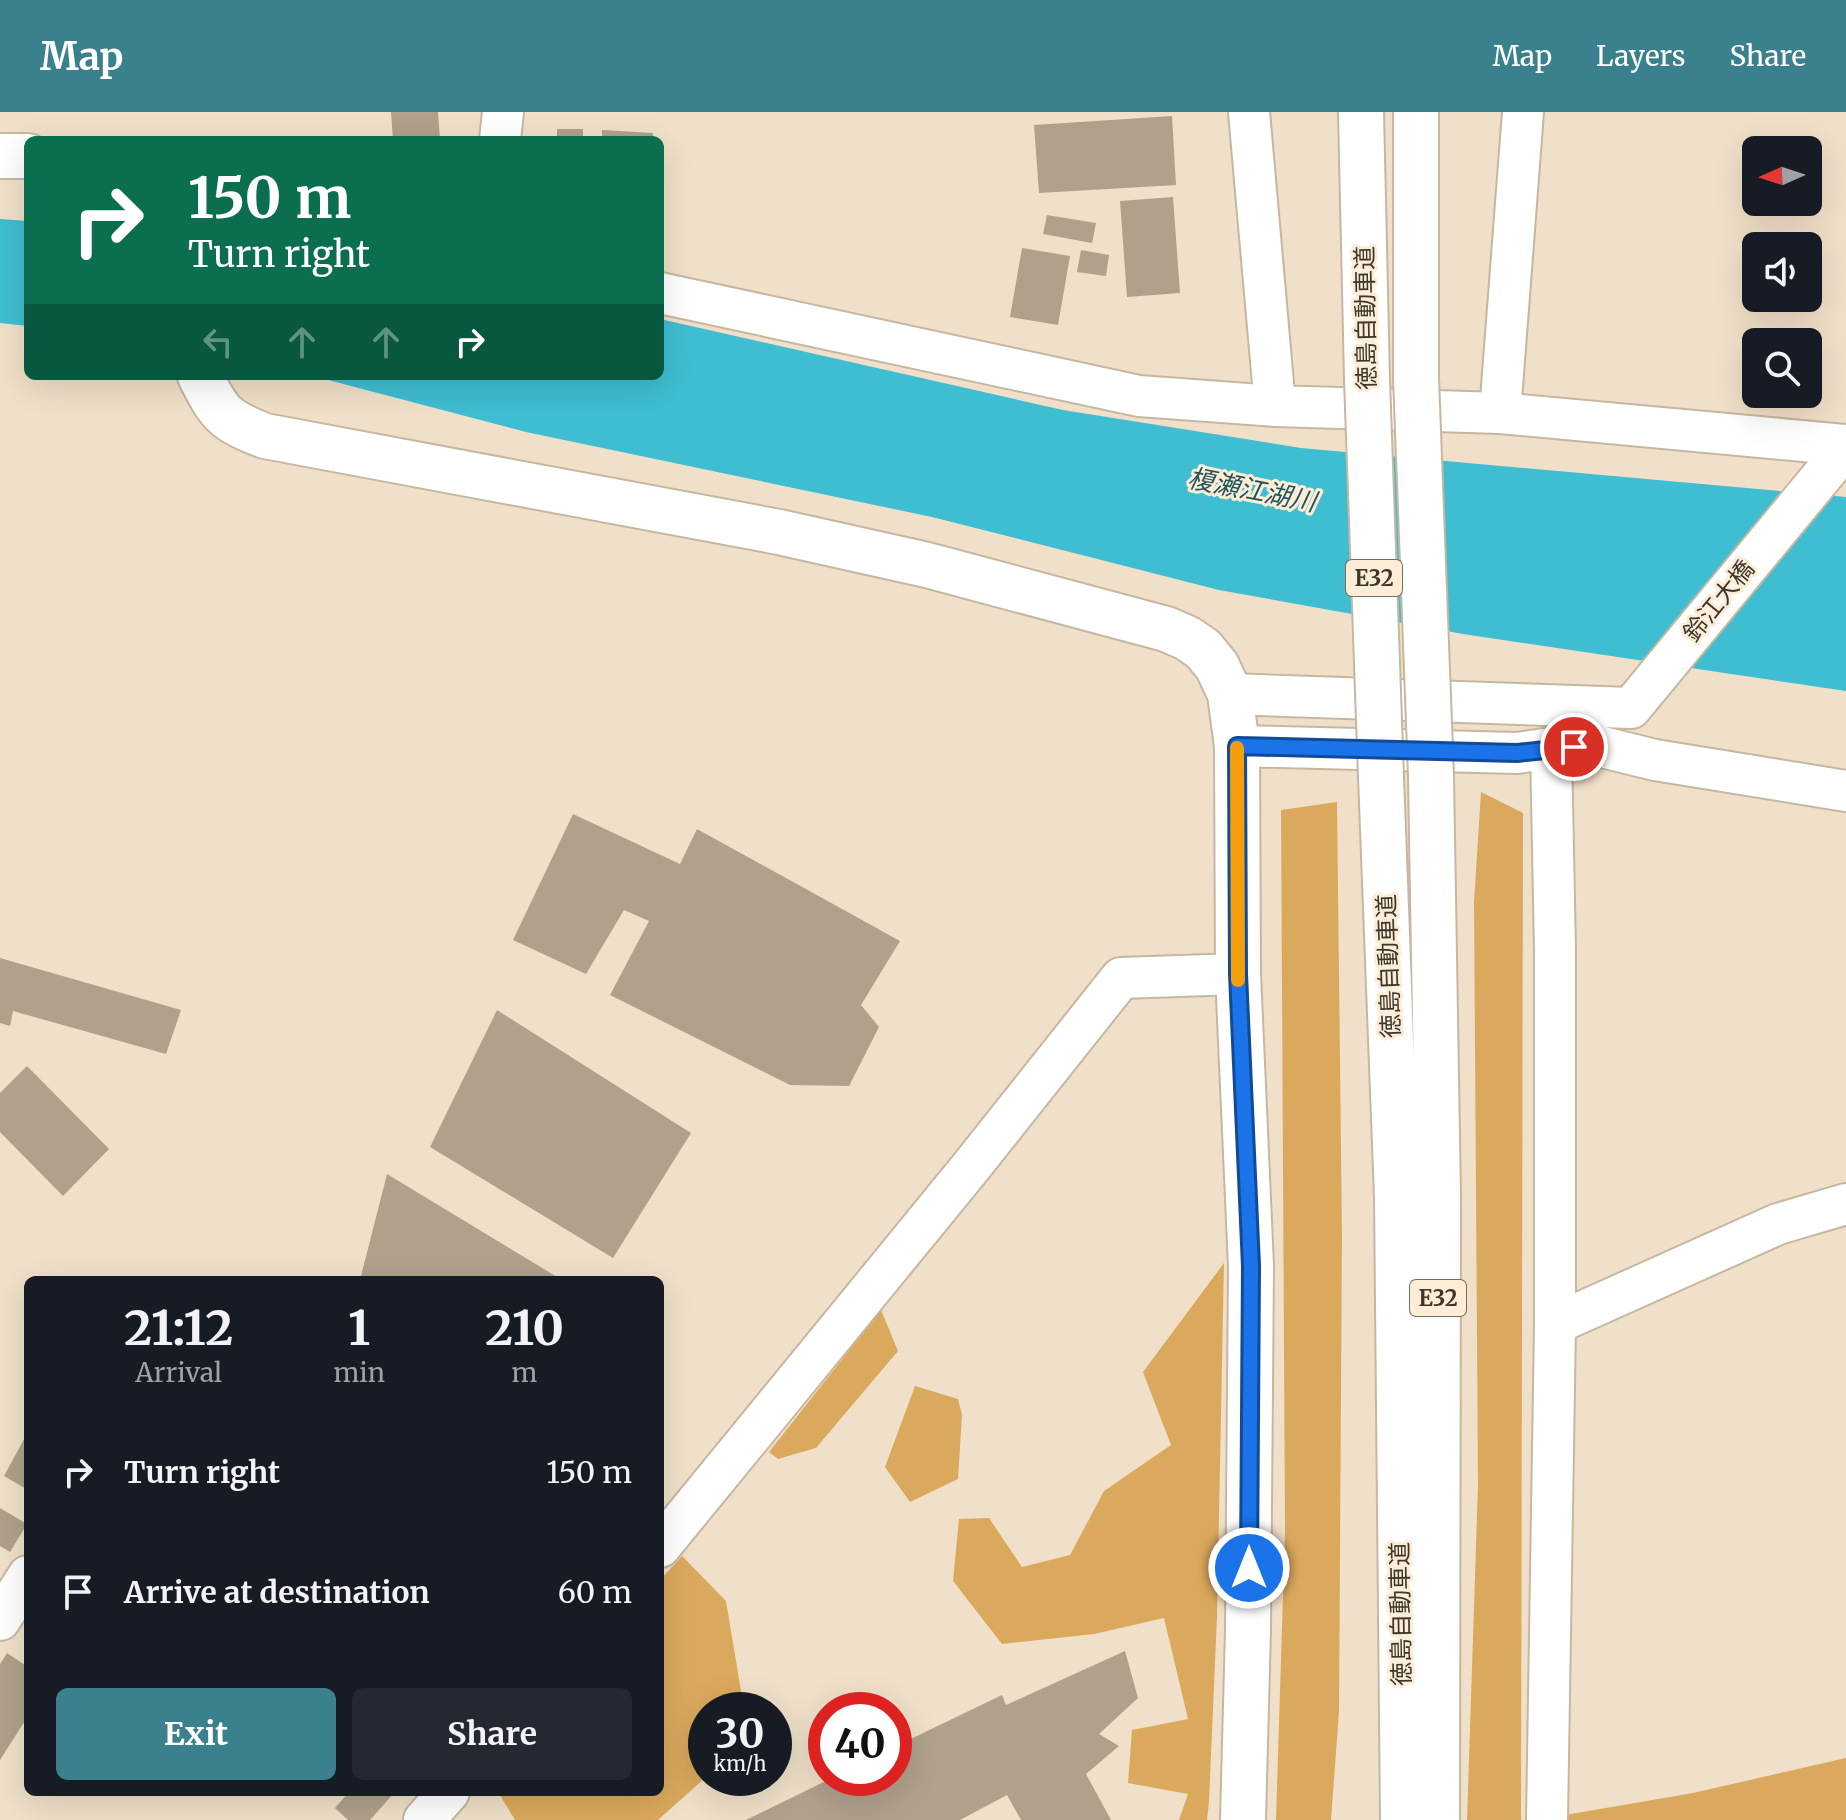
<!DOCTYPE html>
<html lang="en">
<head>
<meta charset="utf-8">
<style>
  body { margin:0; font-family:Merriweather,"Noto Sans JP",serif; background:#242831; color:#f1f3f6; height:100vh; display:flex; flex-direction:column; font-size:30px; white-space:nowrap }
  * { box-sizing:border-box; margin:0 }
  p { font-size:26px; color:#9ea1a6 }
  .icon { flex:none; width:44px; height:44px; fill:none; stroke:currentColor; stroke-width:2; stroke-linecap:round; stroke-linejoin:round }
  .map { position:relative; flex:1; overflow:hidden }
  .side { position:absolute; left:24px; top:1164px; width:640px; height:520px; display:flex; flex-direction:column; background:#171b24; border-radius:12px; box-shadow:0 8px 32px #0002 }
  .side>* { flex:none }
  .top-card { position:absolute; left:24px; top:24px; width:640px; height:244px; border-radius:12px; box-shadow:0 8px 32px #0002; background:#0b6e4f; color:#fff; overflow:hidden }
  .needle { width:52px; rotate:267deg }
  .controls { position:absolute; left:1742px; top:24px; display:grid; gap:16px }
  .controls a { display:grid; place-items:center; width:80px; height:80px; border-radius:12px; background:#171b24; box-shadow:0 8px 32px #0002; font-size:40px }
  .speed { position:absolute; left:688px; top:1580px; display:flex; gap:16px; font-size:40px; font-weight:700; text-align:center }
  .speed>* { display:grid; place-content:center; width:104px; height:104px; border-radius:50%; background:#171b24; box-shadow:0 8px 32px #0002; line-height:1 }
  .speed small { font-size:20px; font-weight:400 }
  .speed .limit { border:12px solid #d22; background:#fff; color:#111 }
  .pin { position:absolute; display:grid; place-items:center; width:68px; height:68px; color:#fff; margin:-34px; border:4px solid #fff; border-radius:50%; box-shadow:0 2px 8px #0007 }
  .me { position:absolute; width:88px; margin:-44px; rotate:0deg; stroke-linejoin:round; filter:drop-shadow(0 0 6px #0008) }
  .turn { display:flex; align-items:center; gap:28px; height:168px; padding:0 32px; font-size:36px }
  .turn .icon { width:104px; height:104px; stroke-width:2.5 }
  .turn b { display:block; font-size:56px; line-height:68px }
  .lanes { display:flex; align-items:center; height:76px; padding:0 32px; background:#0003; justify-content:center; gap:40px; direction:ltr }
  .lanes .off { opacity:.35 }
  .eta { display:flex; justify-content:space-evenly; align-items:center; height:136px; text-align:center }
  .eta b { font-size:48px; font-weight:700; line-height:56px }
  .cta { display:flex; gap:16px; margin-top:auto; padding:16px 32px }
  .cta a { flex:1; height:92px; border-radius:12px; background:#3b818d; color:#fff; font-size:32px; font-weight:700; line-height:92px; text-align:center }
  .cta a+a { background:#242831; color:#f1f3f6 }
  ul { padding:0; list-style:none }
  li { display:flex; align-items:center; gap:24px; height:120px; padding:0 32px }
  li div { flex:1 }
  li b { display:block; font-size:30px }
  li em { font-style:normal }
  header { display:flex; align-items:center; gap:48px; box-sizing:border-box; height:112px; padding:0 40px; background:#3b818d; color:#fff }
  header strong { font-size:38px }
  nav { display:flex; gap:44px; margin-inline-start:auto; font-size:28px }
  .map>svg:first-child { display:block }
  .forest { fill:#dba95d }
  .water { fill:#3fbdd1 }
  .building { fill:#b0a18c }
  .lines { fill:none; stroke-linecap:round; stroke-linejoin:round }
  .street-casing { stroke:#c6b7a1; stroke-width:44 }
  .secondary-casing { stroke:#c6b7a1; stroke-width:48 }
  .highway-casing { stroke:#c6b7a1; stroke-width:48 }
  .street { stroke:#fff; stroke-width:40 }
  .secondary { stroke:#fff; stroke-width:44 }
  .highway { stroke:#fff; stroke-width:44 }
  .highway-bridge-casing { stroke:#c6b7a1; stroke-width:48; stroke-linecap:butt }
  .highway-bridge { stroke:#fff; stroke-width:44 }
  .route-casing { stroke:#114b97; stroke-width:20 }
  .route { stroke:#1a73e8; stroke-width:14 }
  .slow { stroke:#f59e0b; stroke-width:14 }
  .labels { text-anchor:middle; stroke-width:6; stroke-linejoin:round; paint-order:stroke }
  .shield { fill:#fdedd6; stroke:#776d60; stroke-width:2 }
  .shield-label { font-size:22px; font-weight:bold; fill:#3d362d }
  .street-label { font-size:24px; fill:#3d362d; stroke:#fdedd6 }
  .water-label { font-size:26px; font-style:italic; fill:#21555e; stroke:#fdedd6 }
</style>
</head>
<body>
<header>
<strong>Map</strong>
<nav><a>Map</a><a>Layers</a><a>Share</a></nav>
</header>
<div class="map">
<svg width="1846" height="1708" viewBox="0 0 1846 1708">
  <rect width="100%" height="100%" fill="#f0e0c9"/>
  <path class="forest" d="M1481,680l42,21 -2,1007h-54l11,-336 -4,-582z
    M1337,690l5,434 -3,476 -8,108h-55l9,-290 -4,-720z
    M1224,1151l-7,354 -8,185 -2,18h-28l9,-26 -60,-11 4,-53 56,-11 -24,-101 -70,16 -92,10 -49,-63 6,-62 30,-1 33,49 48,-12 34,-64 67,-46 -28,-73z
    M881,1198l17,41 -82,97 -38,11 -9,-7z
    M915,1274l43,13 4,16 -4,64 -48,23 -25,-35z
    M682,1444l44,45 17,102 -2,7h-35v67l-48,43h-143l-17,-28h162v-212z
    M1846,1646v62h-280l-1,-5 128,-22z"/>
  <path class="water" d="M0,107l28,2v105l-28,-3z
    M660,207l403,91 238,38 545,49v194l-383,-57 -244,-44 -287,-73 -406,-85 -213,-56h347z"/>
  <path class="building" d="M391,0h47l2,28h-47z
    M1172,4l4,69 -137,8 -5,-68z
    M557,17h26v11h-26z
    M602,18l51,3v7h-51z
    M1173,85l7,96 -53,4 -7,-96z
    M1047,103l49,8 -4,20 -49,-9z
    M1022,136l48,8 -12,69 -48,-8z
    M1081,138l28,5 -3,21 -29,-4z
    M573,702l107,50 17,-35 203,112 -39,64 18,22 -30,59 -59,-1 -180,-90 39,-74 -25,-11 -38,64 -73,-34z
    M0,846l181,52 -15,44 -153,-43 -3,15 -10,-3z
    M497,898l194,123 -78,125 -183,-111z
    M27,954l82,83 -46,47 -63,-64v-39z
    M387,1062l175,106h-202z
    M28,1320v58l-24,-14z
    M0,1396l27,16 -17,28 -10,-6z
    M1125,1539l13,47 -39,36 20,12 -33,28 25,46h-90l-14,-25 -47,25h-214l86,-42h62v-31l108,-52 4,10z
    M7,1541l21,14v49l-28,44v-96z
    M349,1680h46l-25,28h-22l-13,-12z"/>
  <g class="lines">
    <g class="street-casing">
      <path id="street" d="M1249,0l26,294
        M500,28l3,-28
        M660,181l479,103 136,10 225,7 346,32
        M1500,301l23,-301
        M1230,582l401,14 215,-261
        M1237,634l280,7 34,-5 4,203v373l-8,496
        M1551,636l47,-2 57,14 191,31
        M1555,1212l223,-100 68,-20
        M660,1435l310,-379 151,-190 117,-4
        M0,1508l28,-44
        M424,1708l25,-28"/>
    </g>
    <g class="secondary-casing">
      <path id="secondary" d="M0,44h28
        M200,264c20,39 24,44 65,60l514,96 148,33 239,64 21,9 16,11 14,17 13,28 7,52 1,228 13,292 -3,363 -5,191"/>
    </g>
    <g class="highway-casing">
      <path id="highway" d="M1361,0l6,267
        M1416,0v266
        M1431,664l7,420 -1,624
        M1381,665l16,420 6,623"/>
    </g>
    <use href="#street" class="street"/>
    <use href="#secondary" class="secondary"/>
    <use href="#highway" class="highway"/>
    <g class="highway-bridge-casing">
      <path id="highway-bridge" d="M1416,266l15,398
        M1367,267l14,398"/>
    </g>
    <use href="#highway-bridge" class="highway-bridge"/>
  </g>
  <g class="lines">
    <g class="route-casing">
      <path id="route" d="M1249,1456l2,-302 -13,-292 -1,-228 280,7 57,-6"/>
    </g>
    <use href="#route" class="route"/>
    <path class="slow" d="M1237,636l1,232"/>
  </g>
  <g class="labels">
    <g class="shield">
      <rect x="1346" y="448" width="56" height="36" rx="6"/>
      <rect x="1410" y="1168" width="56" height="36" rx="6"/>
    </g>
    <g class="shield-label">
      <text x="1374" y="474">E32</text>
      <text x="1438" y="1194">E32</text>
    </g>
    <g class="street-label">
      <text transform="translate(1366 206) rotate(-91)" y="8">徳島自動車道</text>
      <text transform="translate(1719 489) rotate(-51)" y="8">鈴江大橋</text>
      <text transform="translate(1389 854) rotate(-92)" y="8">徳島自動車道</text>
      <text transform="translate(1401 1502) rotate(-91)" y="8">徳島自動車道</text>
    </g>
    <g class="water-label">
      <text transform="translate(1252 378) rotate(11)" y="9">榎瀬江湖川</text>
    </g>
  </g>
</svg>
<div class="controls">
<a><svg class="needle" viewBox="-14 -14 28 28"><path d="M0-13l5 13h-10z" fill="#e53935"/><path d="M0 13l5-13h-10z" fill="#9ea1a6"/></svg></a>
<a><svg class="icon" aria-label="sound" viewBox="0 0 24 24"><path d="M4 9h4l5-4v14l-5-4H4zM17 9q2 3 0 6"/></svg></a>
<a><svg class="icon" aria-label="search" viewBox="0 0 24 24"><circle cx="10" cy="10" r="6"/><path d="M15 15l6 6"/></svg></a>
</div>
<div class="speed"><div>30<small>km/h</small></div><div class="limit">40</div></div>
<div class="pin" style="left:1574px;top:635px;background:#d93025"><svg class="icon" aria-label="arrive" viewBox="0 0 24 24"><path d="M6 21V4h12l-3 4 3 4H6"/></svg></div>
<svg class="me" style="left:1249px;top:1456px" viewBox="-20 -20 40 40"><circle r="17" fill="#1a73e8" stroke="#fff" stroke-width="3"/><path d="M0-11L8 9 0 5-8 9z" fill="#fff"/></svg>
<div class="top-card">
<div class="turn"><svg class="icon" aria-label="right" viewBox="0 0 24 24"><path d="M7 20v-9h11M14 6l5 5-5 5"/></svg><div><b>150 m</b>Turn right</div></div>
<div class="lanes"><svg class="icon off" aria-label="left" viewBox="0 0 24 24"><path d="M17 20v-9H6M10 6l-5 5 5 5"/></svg><svg class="icon off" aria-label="ahead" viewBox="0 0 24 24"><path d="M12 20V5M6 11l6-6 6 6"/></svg><svg class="icon off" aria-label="ahead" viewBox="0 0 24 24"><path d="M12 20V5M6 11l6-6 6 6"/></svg><svg class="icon" aria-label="right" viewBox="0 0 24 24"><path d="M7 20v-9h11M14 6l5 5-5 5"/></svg></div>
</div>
<section class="side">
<div class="eta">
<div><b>21:12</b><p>Arrival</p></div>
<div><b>1</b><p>min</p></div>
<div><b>210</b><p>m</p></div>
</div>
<ul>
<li><svg class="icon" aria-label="right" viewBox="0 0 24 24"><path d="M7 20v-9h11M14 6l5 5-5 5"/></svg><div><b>Turn right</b></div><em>150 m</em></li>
<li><svg class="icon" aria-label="arrive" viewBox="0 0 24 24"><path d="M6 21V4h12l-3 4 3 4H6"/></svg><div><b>Arrive at destination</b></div><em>60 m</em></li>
</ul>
<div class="cta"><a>Exit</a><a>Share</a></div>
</section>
</div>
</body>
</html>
